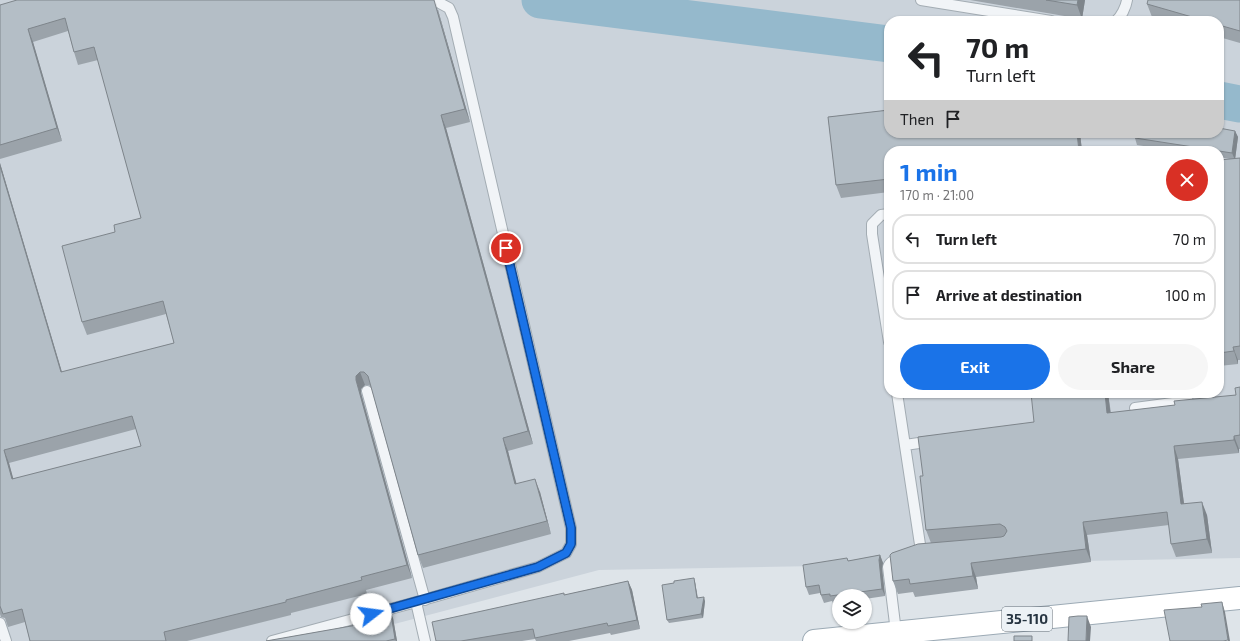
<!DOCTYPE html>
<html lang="en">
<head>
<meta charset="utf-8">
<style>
  body { margin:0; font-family:"Exo 2",sans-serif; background:#f6f6f6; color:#202124; height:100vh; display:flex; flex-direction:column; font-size:15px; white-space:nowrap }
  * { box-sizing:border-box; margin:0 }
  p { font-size:13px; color:#757577 }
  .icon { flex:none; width:22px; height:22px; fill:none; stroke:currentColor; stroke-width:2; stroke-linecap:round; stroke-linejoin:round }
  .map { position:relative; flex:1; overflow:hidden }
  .side { position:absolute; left:884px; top:146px; width:340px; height:252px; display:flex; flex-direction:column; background:#fff; border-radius:16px; box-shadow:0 1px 3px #0004 }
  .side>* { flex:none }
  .banner { position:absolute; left:884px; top:16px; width:340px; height:122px; border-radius:16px; box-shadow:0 1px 3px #0004; background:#fff; color:#202124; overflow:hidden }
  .tools { position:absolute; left:832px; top:589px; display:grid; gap:8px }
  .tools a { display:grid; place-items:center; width:40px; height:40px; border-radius:50%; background:#fff; box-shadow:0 1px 3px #0004; font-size:20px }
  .pin { position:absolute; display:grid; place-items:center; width:34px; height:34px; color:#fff; margin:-17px; border:2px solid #fff; border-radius:50%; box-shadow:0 1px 4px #0007 }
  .me { position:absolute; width:44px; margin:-22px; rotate:75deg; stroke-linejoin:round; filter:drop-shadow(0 0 3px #0008) }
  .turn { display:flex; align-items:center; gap:14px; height:84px; padding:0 16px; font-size:18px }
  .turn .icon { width:52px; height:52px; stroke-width:2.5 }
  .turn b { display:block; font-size:28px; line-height:34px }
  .then { display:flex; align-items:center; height:38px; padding:0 16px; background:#0003; gap:8px; font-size:15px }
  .round { display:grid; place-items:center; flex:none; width:42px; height:42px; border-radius:21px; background:#f6f6f6 }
  .head { display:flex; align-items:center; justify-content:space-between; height:68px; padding:0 16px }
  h1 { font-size:24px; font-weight:700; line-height:30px; color:#1a73e8 }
  .cta { display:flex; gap:8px; margin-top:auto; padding:8px 16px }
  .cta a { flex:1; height:46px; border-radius:24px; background:#1a73e8; color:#fff; font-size:16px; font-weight:700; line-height:46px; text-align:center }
  .cta a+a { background:#f6f6f6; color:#202124 }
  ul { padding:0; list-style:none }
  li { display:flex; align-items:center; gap:12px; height:50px; margin:0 8px 6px; padding:0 8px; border:2px solid #e0e0e0; border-radius:16px }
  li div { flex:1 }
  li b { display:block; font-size:15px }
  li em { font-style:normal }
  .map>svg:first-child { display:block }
  .built { fill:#cbd3db; fill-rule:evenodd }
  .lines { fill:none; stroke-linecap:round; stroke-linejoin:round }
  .river { stroke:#95b9cc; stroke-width:37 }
  .lane-casing { stroke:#a3acb3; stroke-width:12 }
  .primary-casing { stroke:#9caab5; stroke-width:24 }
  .lane { stroke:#f1f4f7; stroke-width:10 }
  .primary { stroke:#fff; stroke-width:22 }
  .wall { fill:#9ba3aa; fill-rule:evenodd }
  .shaded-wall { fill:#7e858b }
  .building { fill:#b4bec6; stroke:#7e858b; fill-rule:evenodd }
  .route-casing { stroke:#114b97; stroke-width:10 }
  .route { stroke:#1a73e8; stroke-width:7 }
  .labels { text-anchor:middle; stroke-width:3; stroke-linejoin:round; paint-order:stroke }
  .shield { fill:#edf2f6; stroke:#626d77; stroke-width:1 }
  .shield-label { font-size:14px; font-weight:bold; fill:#263441 }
</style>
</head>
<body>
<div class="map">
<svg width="1240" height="641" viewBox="0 0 1240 641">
  <rect width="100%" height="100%" fill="#dee4e9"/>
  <path class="built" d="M0,0h1240v558l-641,12 -269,71h-330zM889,21h330v112h-330zM889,151h330v242h-330z"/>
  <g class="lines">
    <path class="river" d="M540,0l349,44
      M1219,100l21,4"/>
    <g class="lane-casing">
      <path id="lane" d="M921,0l130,21
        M1116,21c5,-4 10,-14 11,-21
        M889,214l-8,1 -9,9v10l17,108
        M367,391l58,209
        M897,393l24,158
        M1135,408l53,-7
        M905,445l28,-4
        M416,602l9,39
        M0,623l6,18
        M896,632l-8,-65c2,-6 9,-8 14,-10
        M272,641l144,-39 122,-35 28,-14 5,-9v-16l-118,-511 -4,-9 -15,-8"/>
    </g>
    <g class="primary-casing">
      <path id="primary" d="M814,641l426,-43"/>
    </g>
    <use href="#lane" class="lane"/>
    <use href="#primary" class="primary"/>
  </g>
  <path class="wall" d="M970,0h115l-3,19z
    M1240,0v43l-21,-6v-16h-54l-13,-4 -5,-13z
    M0,5l438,5 32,112 -24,6 87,316 -25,7 8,33 24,8 11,42 -128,34 -5,-13 -46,-167 -3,-3h-4l-4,4v4l51,185 -46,12 1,4 -76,19v2l-104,26h-157l-5,-19 -17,5 -3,-9 -4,-1 -1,-3v-451l62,209 112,-29 -8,-29 -79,21 -5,-13 33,-90 26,-14 -43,-158 -20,5 -4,-13 -6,-21 -35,11 29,99 -62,18zM136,429l5,17 -128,33 -4,-16z
    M889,110v23h191l2,18h-193v41l-48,6 -5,-13 -8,-68z
    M1235,131l3,6 -3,22 5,-1v202h-2v4l-19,2v-206l11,-1 -11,-2v-6h-43l-39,-6 -2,-7z
    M1240,387v62h-1v4l-61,6 6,45 23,11 5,38 -36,4 -5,-13 -2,-19 -82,10 4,27 -115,15 2,12 -63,8 -2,-5 -15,2 -5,-13 38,-38 -5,-13 -3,-54 111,-54 74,-29 3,20 64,-8 61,-10z
    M974,393h31l-30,4z
    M880,555l3,8 -1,5 3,28 -20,3v-3h-26v6l-6,1 -1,-2 -8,2 -4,-10 -11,2 -3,-8 42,-26z
    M628,581l4,9 8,39 -29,6 -1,-2 -41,8h-33l-1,-2 -13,2h-86l128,-46z
    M695,582l3,16 7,3 -2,17 -34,5 -2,-3z
    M393,618l4,23h-131l108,-19z"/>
  <path class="shaded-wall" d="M435,0l3,10 32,112 -5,-13z
    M1078,0h7l-3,19 -5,-14z
    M28,29l5,13 29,99 -5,-13z
    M441,115l5,13 87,316 -5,-13z
    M1235,131l3,6 -3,23 -3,-7z
    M1077,133h3l2,18h-3z
    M0,163l66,223 -5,-14 -61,-206z
    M1233,347l5,13v4l-4,-13z
    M360,372l5,13 -4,4v4l51,185 -5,-13 -51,-185v-4z
    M1105,393h3l4,33 -5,-13z
    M1234,436l5,13v4l-5,-13z
    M503,438l5,13 12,46 -5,-13z
    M1174,446l4,13 8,59 -5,-14z
    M4,450l5,13 8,29 -5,-13z
    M535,479l5,13 11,42 -4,-13z
    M1202,502l5,13 5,38 -5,-14z
    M1083,522l4,13 4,27 -5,-13z
    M880,555l3,8 -1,5 3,28 -3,-7 -3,-29z
    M971,563l5,14 2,12 -5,-13z
    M694,578l1,4 3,20 -1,-4z
    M628,581l4,9 8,39 -3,-9z
    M704,597l1,4 -2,17 -2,-4z
    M1222,602l3,10 5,29h-2v-1z
    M390,608l3,10 4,23h-1l-1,-2z
    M1087,616l4,11 -1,14h-4z"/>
  <path class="building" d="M17,0h417l31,109 -24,6 87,316 -25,7 12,46 20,-5 12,42 -129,34 -50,-179 -4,-4h-4l-4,4v4l51,185 -46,12 1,3 -76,20v2l-122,30 2,9h-136l-8,-32 -19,5 -3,-8v-440l61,206 113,-29 -11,-42 -81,21 -20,-76 53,-14 -1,-7 27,-7 -47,-171 -20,5 -9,-34 -37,11 29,99 -57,17v-140zM132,416l9,30 -129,33 -8,-29z
    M1046,0h32l-1,5z
    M1148,0h92v31l-21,-6v-4h-13l-59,-17z
    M889,110v23h188l2,18h-190v28l-53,6 -8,-68z
    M1219,128l16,3 -3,22 -97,-15v-5h84z
    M1240,158v188l-7,1 1,4 -15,2v-193z
    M1240,387v48l-6,1v4l-60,6 7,58 21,-2 5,37 -36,5 -4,-32 -84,10 3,27 -115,14 2,13 -63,8 -1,-5 -16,2 -3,-26 2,-2 26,-9 83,-7 3,-1 3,-5 -2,-4 -5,-3 -74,6 -6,-54h3l-5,-39 116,-15 -3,-29h74l2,20 68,-8 -1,-4 62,-6 -1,-7z
    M880,555l-1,5 3,29 -52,7v-2l-9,1 -2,-10 -13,2 -3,-22 44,-7 1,3z
    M694,578l3,20 7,-1 -3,17 -34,6 -5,-35 12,-2v-2z
    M628,581l9,39 -29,6 -1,-3 -72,15 -2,-9 -72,12h-25l-4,-19 132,-29v2z
    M1222,602l6,38 -5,1h-53l-6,-31 38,-3 -1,-3z
    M390,608l5,31 -9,2h-120l108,-19 -2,-11z
    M1078,616h9l-1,25h-18l1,-24z
    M1014,636h18v5h-18z"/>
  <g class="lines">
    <g class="route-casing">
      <path id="route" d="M371,614l167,-47 28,-14 5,-9v-16l-65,-280"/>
    </g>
    <use href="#route" class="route"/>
  </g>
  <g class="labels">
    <rect class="shield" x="1002" y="607" width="50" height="24" rx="3"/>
    <g class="shield-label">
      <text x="1027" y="624">35-110</text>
    </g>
  </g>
</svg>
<div class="tools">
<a><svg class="icon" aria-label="layers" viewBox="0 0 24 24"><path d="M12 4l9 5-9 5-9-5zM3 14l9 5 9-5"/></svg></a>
</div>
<div class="pin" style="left:506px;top:248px;background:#d93025"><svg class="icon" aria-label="arrive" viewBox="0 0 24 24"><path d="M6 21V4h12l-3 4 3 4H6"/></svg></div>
<svg class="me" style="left:371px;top:614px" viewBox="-20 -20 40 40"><circle r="19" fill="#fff"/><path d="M0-13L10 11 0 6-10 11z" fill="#1a73e8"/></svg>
<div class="banner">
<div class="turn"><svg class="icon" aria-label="left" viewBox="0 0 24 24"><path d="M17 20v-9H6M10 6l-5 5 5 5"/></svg><div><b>70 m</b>Turn left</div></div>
<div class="then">Then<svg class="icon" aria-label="arrive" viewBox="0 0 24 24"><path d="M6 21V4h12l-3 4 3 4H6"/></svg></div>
</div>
<section class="side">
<div class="head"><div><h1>1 min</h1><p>170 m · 21:00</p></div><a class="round" style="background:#d93025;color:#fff"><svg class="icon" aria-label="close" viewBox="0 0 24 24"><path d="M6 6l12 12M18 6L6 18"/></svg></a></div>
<ul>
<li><svg class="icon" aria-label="left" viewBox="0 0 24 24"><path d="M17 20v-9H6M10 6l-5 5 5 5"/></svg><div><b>Turn left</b></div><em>70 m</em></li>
<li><svg class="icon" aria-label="arrive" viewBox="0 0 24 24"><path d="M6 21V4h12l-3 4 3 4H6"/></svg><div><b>Arrive at destination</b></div><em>100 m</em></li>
</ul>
<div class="cta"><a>Exit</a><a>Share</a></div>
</section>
</div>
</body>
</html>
